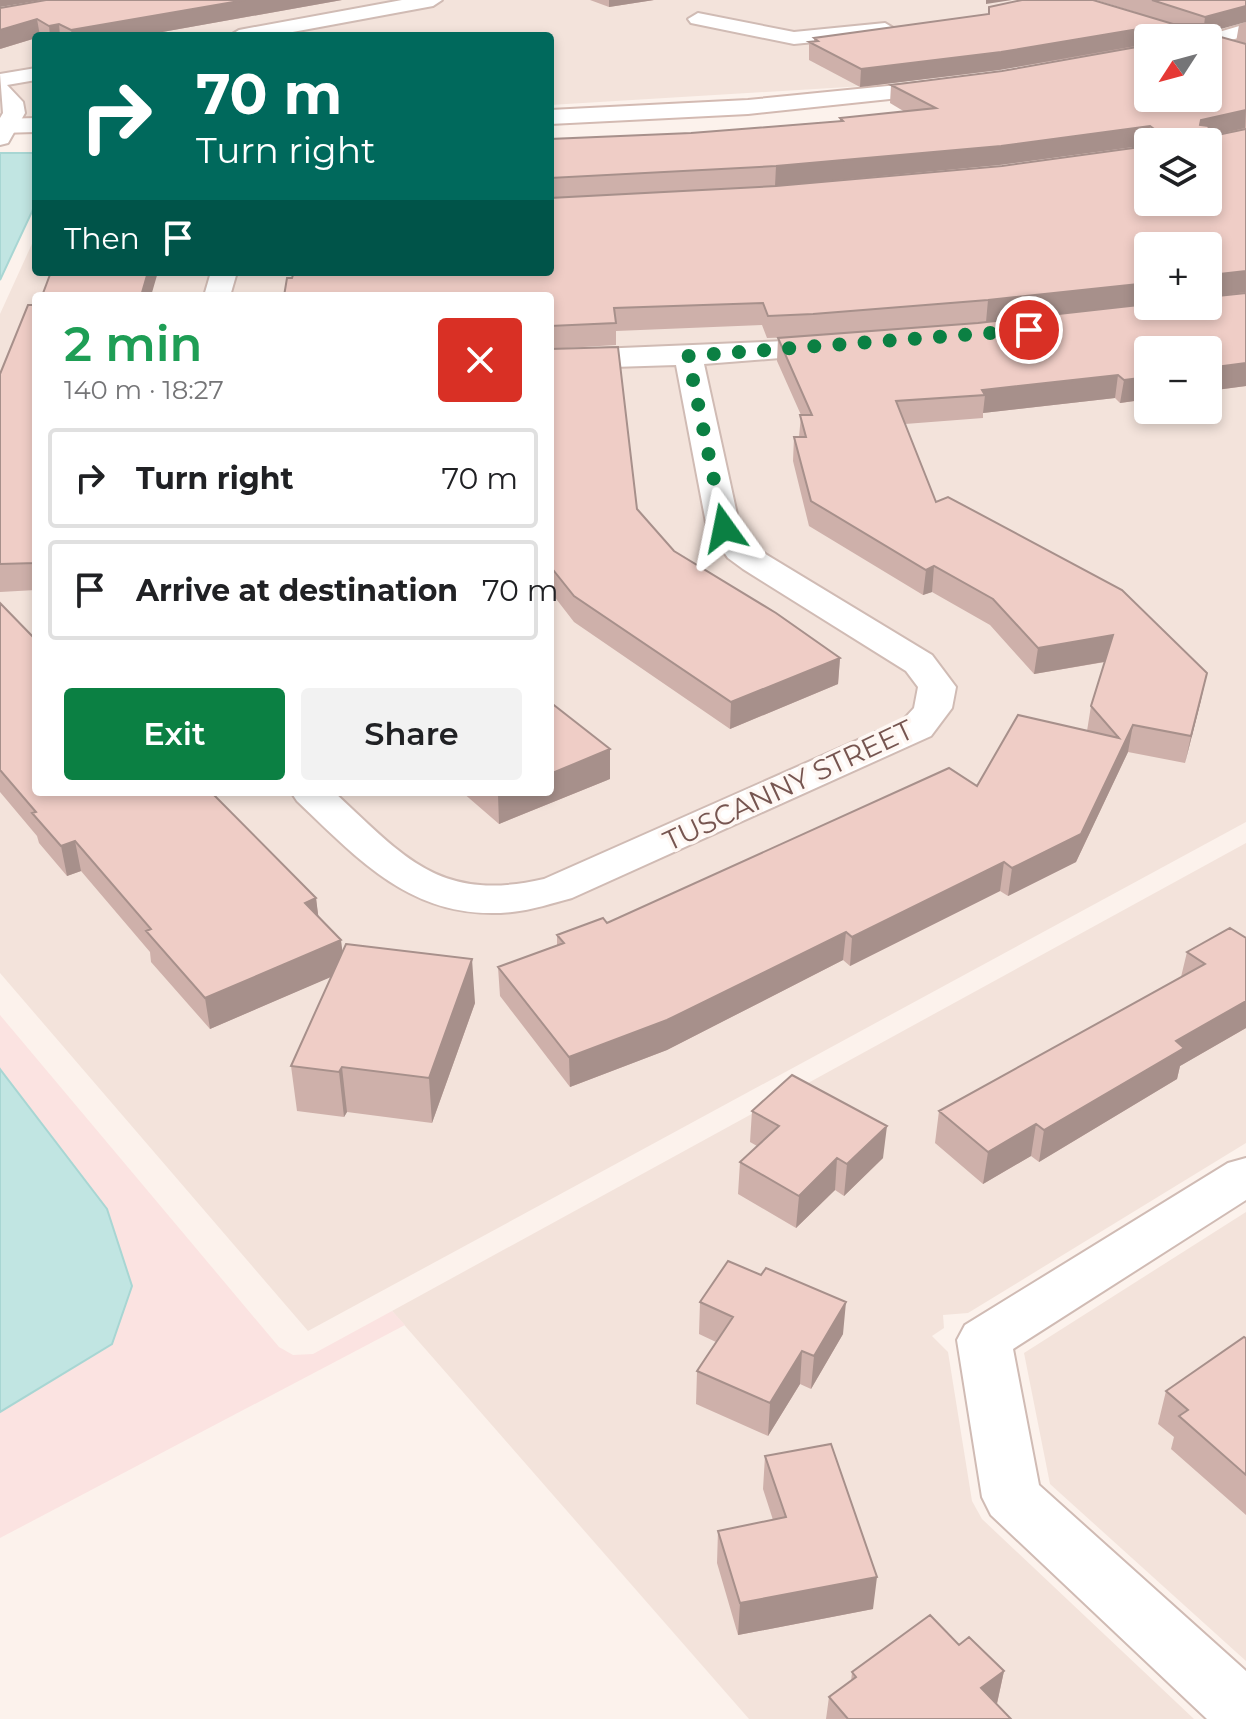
<!DOCTYPE html>
<html lang="en">
<head>
<meta charset="utf-8">
<style>
  body { margin:0; font-family:Montserrat,sans-serif; background:#f2f2f2; color:#202124; height:100vh; display:flex; flex-direction:column; font-size:30px; white-space:nowrap }
  * { box-sizing:border-box; margin:0 }
  p { font-size:26px; color:#757577 }
  .icon { flex:none; width:44px; height:44px; fill:none; stroke:currentColor; stroke-width:2; stroke-linecap:round; stroke-linejoin:round }
  .map { position:relative; flex:1; overflow:hidden }
  .sheet { position:absolute; left:32px; top:292px; width:522px; height:504px; display:flex; flex-direction:column; background:#fff; border-radius:8px; box-shadow:0 4px 12px #0003 }
  .sheet>* { flex:none }
  .top-card { position:absolute; left:32px; top:32px; width:522px; height:244px; border-radius:8px; box-shadow:0 4px 12px #0003; background:#00695c; color:#fff; overflow:hidden }
  .needle { width:52px; rotate:234deg }
  .controls { position:absolute; left:1134px; top:24px; display:grid; gap:16px }
  .controls a { display:grid; place-items:center; width:88px; height:88px; border-radius:8px; background:#fff; box-shadow:0 4px 12px #0003; font-size:40px }
  .pin { position:absolute; display:grid; place-items:center; width:68px; height:68px; color:#fff; margin:-34px; border:4px solid #fff; border-radius:50%; box-shadow:0 2px 8px #0007 }
  .me { position:absolute; width:88px; margin:-44px; rotate:348deg; stroke-linejoin:round; filter:drop-shadow(0 0 6px #0008) }
  .turn { display:flex; align-items:center; gap:28px; height:168px; padding:0 32px; font-size:36px }
  .turn .icon { width:104px; height:104px; stroke-width:2.5 }
  .turn b { display:block; font-size:56px; line-height:68px }
  .then { display:flex; align-items:center; height:76px; padding:0 32px; background:#0003; gap:16px; font-size:30px }
  .round { display:grid; place-items:center; flex:none; width:84px; height:84px; border-radius:8px; background:#f2f2f2 }
  .summary { display:flex; align-items:center; justify-content:space-between; height:136px; padding:0 32px }
  h1 { font-size:48px; font-weight:600; line-height:60px; color:#1e9e55 }
  .button { display:flex; gap:16px; margin-top:auto; padding:16px 32px }
  .button a { flex:1; height:92px; border-radius:8px; background:#0b8043; color:#fff; font-size:32px; font-weight:600; line-height:92px; text-align:center }
  .button a+a { background:#f2f2f2; color:#202124 }
  ul { padding:0; list-style:none }
  li { display:flex; align-items:center; gap:24px; height:100px; margin:0 16px 12px; padding:0 16px; border:4px solid #e0e0e0; border-radius:8px }
  li div { flex:1 }
  li b { display:block; font-size:30px }
  li em { font-style:normal }
  .map>svg:first-child { display:block }
  .residential { fill:#f3e3db; fill-rule:evenodd }
  .commercial { fill:#fbe3e1 }
  .water { fill:#c1e5e2; stroke:#a8d6d3; stroke-width:2 }
  .lines { fill:none; stroke-linecap:round; stroke-linejoin:round }
  .street-casing { stroke:#d0bbb4; stroke-width:4 }
  .secondary-casing { stroke:#d3bab2; stroke-width:4 }
  .street { fill:#fff; fill-rule:evenodd }
  .secondary { fill:#fff; fill-rule:evenodd }
  .wall { fill:#ceb0aa; fill-rule:evenodd }
  .shaded-wall { fill:#a7908b }
  .building { fill:#efcdc6; stroke:#a7908b; stroke-width:2 }
  .route { stroke:#0b8043; stroke-width:14; stroke-dasharray:0 25.2 }
  .labels { text-anchor:middle; stroke-width:7; stroke-linejoin:round; paint-order:stroke }
  .street-label { font-size:28px; fill:#765550; stroke:#fef7f3 }
</style>
</head>
<body>
<div class="map">
<svg width="1246" height="1719" viewBox="0 0 1246 1719">
  <rect width="100%" height="100%" fill="#fcf2ec"/>
  <path class="residential" d="M0,0h1246v17l-98,21v5l-188,33 -96,10 -314,19v-69h-514v85h-36z
    M1246,59v763l-938,509 -308,-358v-659l36,-79v37h514l116,-136 482,-38h60zM1148,142h60v60h-60zM1148,246h60v60h-60zM36,296h514v496h-514zM1148,350h60v60h-60z
    M1246,843v300l-278,170 -25,2 1,13 -12,8 16,16 24,149 10,18 212,200h-445l-357,-408z
    M1246,1212v449l-196,-177 -26,-131z"/>
  <path class="commercial" d="M0,1015l279,332 14,8 20,-1 79,-43 13,14 -405,213v-126l112,-67 -5,-136 -107,-140z"/>
  <path class="water" d="M0,153h36v50l-36,77z
    M0,1069l107,140 25,77 -20,58 -112,68z"/>
  <g class="lines">
    <g class="street-casing">
      <path id="street" d="M402,0h40l-9,6 -162,30h-42l10,-6z
        M698,13l96,19 91,-9 10,6 -10,6 -91,9 -103,-21 -3,-4z
        M36,68v12l-29,5 16,17 2,11 -17,30 -8,2v-27l3,-5 -3,-39z
        M211,272h26l-7,24h-26z
        M832,339l10,2 4,6 -4,6 -138,11 36,164 12,16 15,11 165,100 24,32 -4,21 -21,28 -359,162c-19,5 -40,12 -60,14 -97,10 -151,-50 -215,-111l-6,-9h43c71,66 106,111 210,87l359,-159 11,-12 4,-21 -12,-16 -163,-102 -15,-11 -21,-30 -31,-163 -126,4v-18z
        M1246,1158v42l-233,149 26,136 207,186v48h-39l-216,-204 -9,-18 -25,-157 8,-15 263,-162z"/>
    </g>
    <g class="secondary-casing">
      <path id="secondary" d="M1246,24v12l-38,10v-8h-9z
        M948,80l8,2 3,5 -3,5 -208,22 -198,10v-14l198,-10z
        M36,118v14l-36,1v-14z"/>
    </g>
    <use href="#street" class="street"/>
    <use href="#secondary" class="secondary"/>
  </g>
  <path class="wall" d="M46,0h296l-202,36h-104v2l-36,11z
    M590,0h64l-45,7z
    M1096,0h150l-36,32v2l26,8 3,-17 7,-3v107l-28,5 28,-5v257l-126,17 -5,-5 -132,15v5l-78,6 31,78 265,198 -16,63 -57,-11 -52,110 -68,34 -8,-5 -150,75 -7,-6 -176,90 -97,37 -70,-91 -2,-29 59,-22v-10l50,-12 370,-137 110,-55 4,-25 14,-44 -71,12 -44,-49 -58,-33 -9,3 -114,-69 -16,-65 1,-24h5l2,-22 -24,-54 1,-23 22,-1 -33,1 -5,-13 -146,6v14l-66,4v-210l141,-6 149,-12v-3l65,-6 -15,-9 1,-18 111,-14 206,-33h-60v7l-149,25 -139,17 -51,-27v-18h5v-4l174,-24 1,-7 146,5zM1148,142h60l-206,24 -227,20 224,-21 149,-20zM1148,246h60v60h-60z
    M36,305v285l-36,2v-218z
    M550,349l87,160 37,42 166,107 -2,26 -108,45 -156,-107 -24,-31z
    M0,603l36,189 280,106 2,18 25,37 132,50 -43,120 -85,-11 -3,5 -47,-6 -6,-45 41,-90 -122,53 -59,-67 -1,-10 -69,-81 -14,5 -28,-33 -2,-7 -37,-44z
    M610,779l-111,45 -37,-32h88z
    M1246,938v90l-66,38 -3,13 -138,83 -8,-6 -48,28 -48,-41 4,-32 242,-134 6,-25z
    M752,1111l131,47 -39,38 -9,-6 -39,38 -58,-34 2,-32 17,-16 -7,-4z
    M700,1302l143,32 -32,55 -11,-5 -32,52 -72,-32 1,-33 19,-29 -17,-8z
    M1246,1338v177l-75,-66 3,-12 -16,-13 8,-33z
    M765,1456l108,153 -135,26 -21,-72 1,-32 55,-11 -10,-31z
    M959,1645l45,26 -7,33 14,15h-185l3,-22 22,-15 1,-10z"/>
  <path class="shaded-wall" d="M0,0h43l-43,7z
    M245,0h97l-202,36h-68l-1,-6z
    M609,0h45l-45,7z
    M986,0h26l-26,4z
    M1246,6v16l-43,12 2,-17z
    M37,19l3,17h-4v2l-36,11v-19z
    M59,24l1,12h-10l-1,-10z
    M1150,27l-3,17 -148,26 -139,17 1,-18z
    M1246,110l-1,18 -47,11 3,-19z
    M1150,126l-2,19 -149,20 -224,21 1,-20z
    M1246,271v21l-38,5v-11l3,-11z
    M148,272h10l-7,24h-10z
    M1148,283v21l-162,18 2,-22z
    M1246,363v23l-38,5v-23z
    M1118,375l-3,23 -132,15 2,-18 -3,-5z
    M1148,377v22l-28,4 4,-23z
    M934,566l-2,26 -9,3 3,-25z
    M1113,635l-4,26 -75,13 4,-26z
    M840,658l-2,26 -108,45 1,-27z
    M1207,673l-6,27 -16,63 6,-27z
    M1133,725l-5,27 -52,110 -68,34 4,-28z
    M610,749v30l-111,45 -1,-29 6,-3h46v-18z
    M75,841l6,30 -14,5 -6,-30z
    M1004,862l-4,29 -150,75 2,-29z
    M316,898l4,31 -15,-26z
    M846,932l-3,28 -176,90 -97,37 -1,-30z
    M341,940l4,31 -135,58 -5,-31z
    M472,959l3,44 -43,120 -3,-45z
    M1246,1001v27l-66,38 -3,13 -138,83 5,-32 132,-89z
    M342,1067l5,45 -3,5 -5,-45z
    M1036,1124l-5,32 -48,28 5,-32z
    M887,1126l-4,32 -39,38 3,-32z
    M837,1158l-2,32 -39,38 3,-32z
    M846,1302l-3,32 -32,55 3,-33z
    M802,1351l-2,33 -32,52 2,-33z
    M877,1577l-4,32 -135,26 2,-32z
    M1004,1671l-7,32 -21,16 5,-31z"/>
  <path class="building" d="M46,0h199l-174,30 -12,-6 -10,2 -12,-7 -37,11v-22z
    M1022,0h71l80,24h35l2,10 36,10v66l-45,10 -1,5 8,1 4,10 34,-7v142l-35,4 -3,6v-35h-60v37l-160,17 -175,14 -45,2 -5,-13 -149,5 2,15 -66,3v-30h-266l3,-18h5l2,-6h256v-74l226,-12 226,-20 146,-20v56h60v-60h-56l2,-13 -4,-3 -149,20 -225,20 -226,12v-39l141,-6 152,-12 -3,-3 96,-10 -45,-23 111,-14 146,-26v53h60v-60h-56l2,-8 -4,-3 -149,25 -140,17 -52,-27 9,-1 -4,-3 175,-24v-7z
    M1152,0h94v6l-41,11z
    M51,272h97l-7,24h-99z
    M1246,293v70l-38,5v-18h-60v27l-24,3 -6,-5 -136,15 3,5 -89,6 40,101 12,-5 174,93 85,83 -16,63 -58,-11 -52,109 -69,34 -8,-6 -152,75 -6,-5 -179,88 -98,37 -71,-90 66,-24 -7,-8 46,-17 4,5 342,-155 28,18 41,-71 101,23 -28,-32 22,-71 -75,13 -45,-49 -59,-33 -8,4 -115,-69 -17,-64h12l-6,-22h12l-34,-77 200,-15 170,-19v2h60v-9z
    M28,305h8v258l-36,1v-190z
    M618,347l19,162 37,42 102,62 64,45 -109,44 -157,-106 -24,-30v-217z
    M0,603l36,37v152h175l105,106 -11,5 36,37 -136,58 -59,-67 5,-2 -76,-88 -14,5 -29,-33 4,-1 -36,-42z
    M550,702l60,47 -60,25z
    M1230,928l16,10v63l-70,40 8,7 -140,82 -8,-6 -48,28 -49,-41 266,-147 -18,-12z
    M346,944l126,15 -43,119 -87,-11 -3,5 -48,-6z
    M792,1075l95,51 -40,38 -10,-6 -38,38 -59,-34 39,-36 -27,-15z
    M728,1261l33,14 5,-7 80,34 -32,54 -12,-5 -32,52 -73,-32 36,-54 -33,-15z
    M1244,1337l2,1v137l-67,-59 9,-6 -22,-19z
    M831,1444l46,133 -137,26 -22,-72 68,-14 -21,-61z
    M930,1615l29,30 10,-8 35,34 -23,17 30,31h-163l-19,-22 27,-20 -4,-5z"/>
  <g class="lines">
    <path class="route" d="M724,528l-36,-172 341,-26"/>
  </g>
  <g class="labels">
    <g class="street-label">
      <text transform="translate(788 785) rotate(-25)" y="10">TUSCANNY STREET</text>
    </g>
  </g>
</svg>
<div class="controls">
<a><svg class="needle" viewBox="-14 -14 28 28"><path d="M0-13l5 13h-10z" fill="#e53935"/><path d="M0 13l5-13h-10z" fill="#757577"/></svg></a>
<a><svg class="icon" aria-label="layers" viewBox="0 0 24 24"><path d="M12 4l9 5-9 5-9-5zM3 14l9 5 9-5"/></svg></a>
<a>+</a>
<a>−</a>
</div>
<div class="pin" style="left:1029px;top:330px;background:#d93025"><svg class="icon" aria-label="arrive" viewBox="0 0 24 24"><path d="M6 21V4h12l-3 4 3 4H6"/></svg></div>
<svg class="me" style="left:724px;top:528px" viewBox="-20 -20 40 40"><path d="M0-17L14 15 0 8-14 15z" fill="#0b8043" stroke="#fff" stroke-width="4"/></svg>
<div class="top-card">
<div class="turn"><svg class="icon" aria-label="right" viewBox="0 0 24 24"><path d="M7 20v-9h11M14 6l5 5-5 5"/></svg><div><b>70 m</b>Turn right</div></div>
<div class="then">Then<svg class="icon" aria-label="arrive" viewBox="0 0 24 24"><path d="M6 21V4h12l-3 4 3 4H6"/></svg></div>
</div>
<section class="sheet">
<div class="summary"><div><h1>2 min</h1><p>140 m · 18:27</p></div><a class="round" style="background:#d93025;color:#fff"><svg class="icon" aria-label="close" viewBox="0 0 24 24"><path d="M6 6l12 12M18 6L6 18"/></svg></a></div>
<ul>
<li><svg class="icon" aria-label="right" viewBox="0 0 24 24"><path d="M7 20v-9h11M14 6l5 5-5 5"/></svg><div><b>Turn right</b></div><em>70 m</em></li>
<li><svg class="icon" aria-label="arrive" viewBox="0 0 24 24"><path d="M6 21V4h12l-3 4 3 4H6"/></svg><div><b>Arrive at destination</b></div><em>70 m</em></li>
</ul>
<div class="button"><a>Exit</a><a>Share</a></div>
</section>
</div>
</body>
</html>
